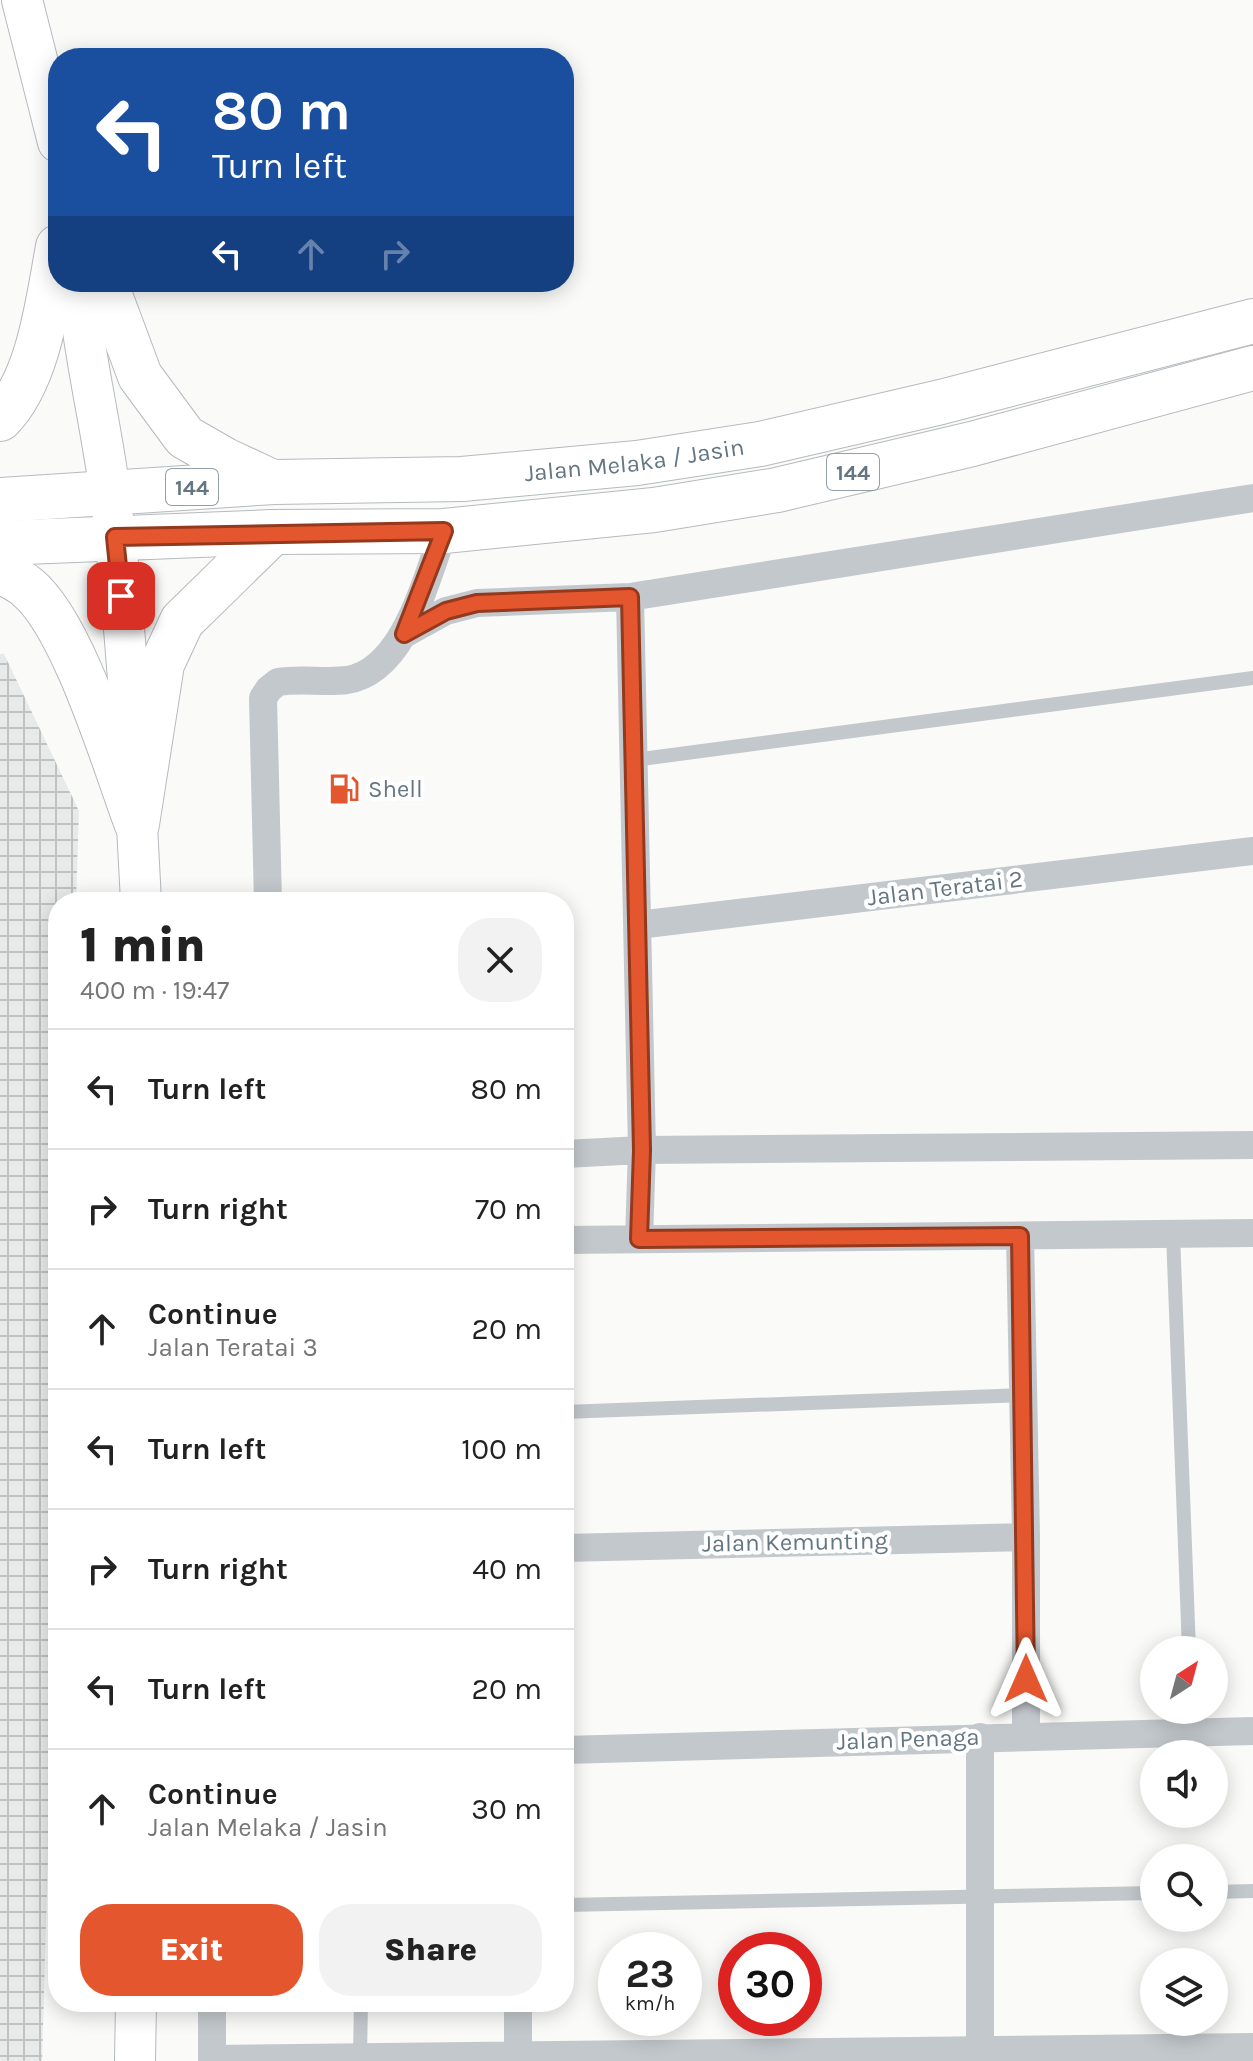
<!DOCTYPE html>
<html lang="en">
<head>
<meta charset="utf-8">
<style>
  body { margin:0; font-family:Karla,sans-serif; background:#f2f2f2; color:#222; height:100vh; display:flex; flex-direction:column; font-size:30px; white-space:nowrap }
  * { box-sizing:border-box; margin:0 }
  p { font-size:26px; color:#767676 }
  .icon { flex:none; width:44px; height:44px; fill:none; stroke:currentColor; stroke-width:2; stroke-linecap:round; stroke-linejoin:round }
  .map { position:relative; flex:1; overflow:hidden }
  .panel { position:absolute; left:48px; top:892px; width:526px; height:1120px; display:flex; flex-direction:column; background:#fff; border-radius:32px; box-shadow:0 4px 20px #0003 }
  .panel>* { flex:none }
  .banner { position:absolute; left:48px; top:48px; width:526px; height:244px; border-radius:32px; box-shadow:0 4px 20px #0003; background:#1a4fa0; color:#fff; overflow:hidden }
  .needle { width:52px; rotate:36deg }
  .fabs { position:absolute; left:1140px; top:1636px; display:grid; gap:16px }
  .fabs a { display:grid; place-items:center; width:88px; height:88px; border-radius:50%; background:#fff; box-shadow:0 4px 20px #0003; font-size:40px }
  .speed { position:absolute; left:598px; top:1932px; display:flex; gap:16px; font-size:40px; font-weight:700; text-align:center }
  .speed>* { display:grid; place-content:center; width:104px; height:104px; border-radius:50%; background:#fff; box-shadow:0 4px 20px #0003; line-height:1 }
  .speed small { font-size:20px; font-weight:400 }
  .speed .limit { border:12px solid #d22; background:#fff; color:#111 }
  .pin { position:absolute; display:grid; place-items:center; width:68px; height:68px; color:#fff; margin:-34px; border-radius:16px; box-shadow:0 4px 12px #0006 }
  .me { position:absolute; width:88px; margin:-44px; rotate:0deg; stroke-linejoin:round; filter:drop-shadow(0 0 6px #0008) }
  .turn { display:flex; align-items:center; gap:28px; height:168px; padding:0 32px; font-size:36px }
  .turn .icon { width:104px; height:104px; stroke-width:2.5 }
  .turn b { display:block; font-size:56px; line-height:68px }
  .lanes { display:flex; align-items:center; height:76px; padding:0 32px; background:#0003; justify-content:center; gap:40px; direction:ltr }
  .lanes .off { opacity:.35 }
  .round { display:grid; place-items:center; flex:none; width:84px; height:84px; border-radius:32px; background:#f2f2f2 }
  .summary { display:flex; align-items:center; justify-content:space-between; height:136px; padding:0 32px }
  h1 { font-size:48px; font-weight:800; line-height:60px }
  .cta { display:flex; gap:16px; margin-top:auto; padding:16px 32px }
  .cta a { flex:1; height:92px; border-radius:32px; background:#e4572e; color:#fff; font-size:32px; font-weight:800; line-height:92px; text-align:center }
  .cta a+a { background:#f2f2f2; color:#222 }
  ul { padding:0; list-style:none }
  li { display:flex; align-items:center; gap:24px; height:120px; padding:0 32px; border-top:2px solid #e0e0e0 }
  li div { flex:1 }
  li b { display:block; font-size:30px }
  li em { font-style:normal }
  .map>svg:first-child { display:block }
  .industrial { fill:url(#industrial-grid) }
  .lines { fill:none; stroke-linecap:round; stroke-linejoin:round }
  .secondary-casing { stroke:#b3babf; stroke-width:42 }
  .primary-casing { stroke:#b5babe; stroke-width:46 }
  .lane { stroke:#c3c8cc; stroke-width:14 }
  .street { stroke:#c3c8cc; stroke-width:28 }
  .secondary { stroke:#fff; stroke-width:40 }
  .primary { stroke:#fff; stroke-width:44 }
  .route-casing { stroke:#94391e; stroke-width:20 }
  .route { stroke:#e4572e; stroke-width:14 }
  .labels { text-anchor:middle; stroke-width:8; stroke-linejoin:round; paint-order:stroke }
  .shield { fill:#fff; stroke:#939fa8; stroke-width:2 }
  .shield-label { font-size:22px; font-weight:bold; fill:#657683 }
  .street-label { font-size:24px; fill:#657683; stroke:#fff }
  .poi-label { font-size:24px; fill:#657683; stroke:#fff; text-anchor:start }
</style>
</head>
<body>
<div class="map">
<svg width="1253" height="2061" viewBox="0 0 1253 2061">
  <defs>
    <pattern id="industrial-grid" width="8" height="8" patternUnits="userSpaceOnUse" patternTransform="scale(2)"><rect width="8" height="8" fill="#e8e9e9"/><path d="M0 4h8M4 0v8" fill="none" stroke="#c0c1c2"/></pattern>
  </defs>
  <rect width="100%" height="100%" fill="#fafaf8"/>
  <path class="industrial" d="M0,654h4l75,157 -3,91h-18v609l-16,550h-42z"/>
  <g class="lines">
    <g class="secondary-casing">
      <path id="secondary" d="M22,0l36,142
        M77,282c6,71 24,141 33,211 17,136 24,272 31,409
        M135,2061l1,-59"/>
    </g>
    <g class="primary-casing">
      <g id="primary">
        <path d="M105,282l35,94 45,61 40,23 43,20"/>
        <path d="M0,419c39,-39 48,-118 58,-172"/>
        <path id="s1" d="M0,500l274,-18 188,-3 175,-16 123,-19 181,-42 312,-81"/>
        <path d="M0,543l273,-11 171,-1 210,-21 123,-20 195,-46 281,-76"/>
        <path d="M0,571c9,5 19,9 27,16 46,37 87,176 109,235"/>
        <path d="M137,824l25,-160 20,-43 91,-89"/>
      </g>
    </g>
    <path class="lane" d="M634,760l619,-82
      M1173,1234l16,416
      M564,1412l459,-17
      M1192,1710l1,22
      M1214,1892l39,-1
      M564,1905l590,-12
      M360,2057l1,-55"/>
    <path class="street" d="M630,597l12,553 -3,89
      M404,634l42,-23 31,-8 153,-6 623,-99
      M268,902l-5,-204 6,-9 9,-7c23,-4 46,1 69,-2 58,-9 79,-102 97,-149
      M638,925l615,-74
      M564,1154l78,-4 611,-5
      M1020,1236l6,301v199
      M564,1240l689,-7
      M564,1548l462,-11
      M980,1737v313
      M564,1750l689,-19
      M212,2002v59
      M518,2002v54
      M212,2059l1041,-12"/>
    <use href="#secondary" class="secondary"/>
    <use href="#primary" class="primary"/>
  </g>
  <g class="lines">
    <g class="route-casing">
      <path id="route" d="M121,596l-6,-59 329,-6 -40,103 42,-23 31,-8 153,-6 12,553 -3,89 381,-3 6,443"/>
    </g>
    <use href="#route" class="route"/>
  </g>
  <defs>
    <g id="fuel-bare" transform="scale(2.4)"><path d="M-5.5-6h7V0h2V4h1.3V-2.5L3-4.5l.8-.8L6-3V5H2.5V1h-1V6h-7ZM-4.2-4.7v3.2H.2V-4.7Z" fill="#e4572e" stroke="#fff" stroke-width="2.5" paint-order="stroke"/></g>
  </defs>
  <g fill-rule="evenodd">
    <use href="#fuel-bare" x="344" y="789"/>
  </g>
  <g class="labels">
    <g class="shield">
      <rect x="827" y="454" width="52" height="36" rx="6"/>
      <rect x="166" y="469" width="52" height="36" rx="6"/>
    </g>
    <g class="shield-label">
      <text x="853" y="480">144</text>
      <text x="192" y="495">144</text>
    </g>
    <g class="street-label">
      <text dy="8" stroke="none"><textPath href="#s1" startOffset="636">Jalan Melaka / Jasin</textPath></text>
      <text transform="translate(945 888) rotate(-7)" y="8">Jalan Teratai 2</text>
      <text transform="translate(795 1542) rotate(-1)" y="8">Jalan Kemunting</text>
      <text transform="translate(908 1739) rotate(-2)" y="8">Jalan Penaga</text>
    </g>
    <g class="poi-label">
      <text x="368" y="797">Shell</text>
    </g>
  </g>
</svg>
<div class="fabs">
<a><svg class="needle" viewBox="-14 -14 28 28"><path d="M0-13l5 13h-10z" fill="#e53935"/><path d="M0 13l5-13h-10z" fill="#767676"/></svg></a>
<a><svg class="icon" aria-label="sound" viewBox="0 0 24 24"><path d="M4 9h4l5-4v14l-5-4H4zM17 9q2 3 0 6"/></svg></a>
<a><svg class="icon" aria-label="search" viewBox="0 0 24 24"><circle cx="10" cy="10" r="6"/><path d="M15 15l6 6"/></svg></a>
<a><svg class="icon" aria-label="layers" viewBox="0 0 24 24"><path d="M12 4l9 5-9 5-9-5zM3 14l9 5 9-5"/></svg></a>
</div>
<div class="speed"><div>23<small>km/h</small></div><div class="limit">30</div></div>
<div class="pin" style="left:121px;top:596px;background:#d93025"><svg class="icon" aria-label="arrive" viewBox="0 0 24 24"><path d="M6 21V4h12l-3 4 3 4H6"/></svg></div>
<svg class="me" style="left:1026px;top:1679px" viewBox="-20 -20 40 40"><path d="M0-17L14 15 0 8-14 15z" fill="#e4572e" stroke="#fff" stroke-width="4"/></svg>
<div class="banner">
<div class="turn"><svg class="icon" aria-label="left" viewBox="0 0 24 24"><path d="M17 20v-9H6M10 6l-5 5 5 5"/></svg><div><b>80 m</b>Turn left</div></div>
<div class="lanes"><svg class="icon" aria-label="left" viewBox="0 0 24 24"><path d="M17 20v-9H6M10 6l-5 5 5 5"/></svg><svg class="icon off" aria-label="ahead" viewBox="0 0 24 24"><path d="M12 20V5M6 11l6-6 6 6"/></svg><svg class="icon off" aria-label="right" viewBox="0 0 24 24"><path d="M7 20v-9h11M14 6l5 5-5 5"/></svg></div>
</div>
<section class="panel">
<div class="summary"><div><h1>1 min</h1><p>400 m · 19:47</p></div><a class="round"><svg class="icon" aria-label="close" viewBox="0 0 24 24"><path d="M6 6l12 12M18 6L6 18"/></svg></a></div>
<ul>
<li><svg class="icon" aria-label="left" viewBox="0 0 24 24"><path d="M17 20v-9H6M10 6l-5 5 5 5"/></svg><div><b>Turn left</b></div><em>80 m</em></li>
<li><svg class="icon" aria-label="right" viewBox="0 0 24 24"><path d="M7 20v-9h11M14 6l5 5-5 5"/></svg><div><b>Turn right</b></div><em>70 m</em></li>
<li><svg class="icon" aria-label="ahead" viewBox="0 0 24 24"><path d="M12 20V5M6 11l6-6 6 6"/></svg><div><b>Continue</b><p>Jalan Teratai 3</p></div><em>20 m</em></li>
<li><svg class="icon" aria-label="left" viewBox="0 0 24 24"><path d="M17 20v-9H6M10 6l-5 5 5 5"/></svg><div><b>Turn left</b></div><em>100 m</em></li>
<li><svg class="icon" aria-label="right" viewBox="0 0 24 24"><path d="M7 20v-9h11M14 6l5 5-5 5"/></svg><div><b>Turn right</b></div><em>40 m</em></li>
<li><svg class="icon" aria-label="left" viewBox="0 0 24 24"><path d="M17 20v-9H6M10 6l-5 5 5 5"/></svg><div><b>Turn left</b></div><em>20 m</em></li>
<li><svg class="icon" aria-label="ahead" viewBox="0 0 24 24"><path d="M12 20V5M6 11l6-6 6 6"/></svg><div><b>Continue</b><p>Jalan Melaka / Jasin</p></div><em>30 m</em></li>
</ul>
<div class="cta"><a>Exit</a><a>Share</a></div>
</section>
</div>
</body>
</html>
